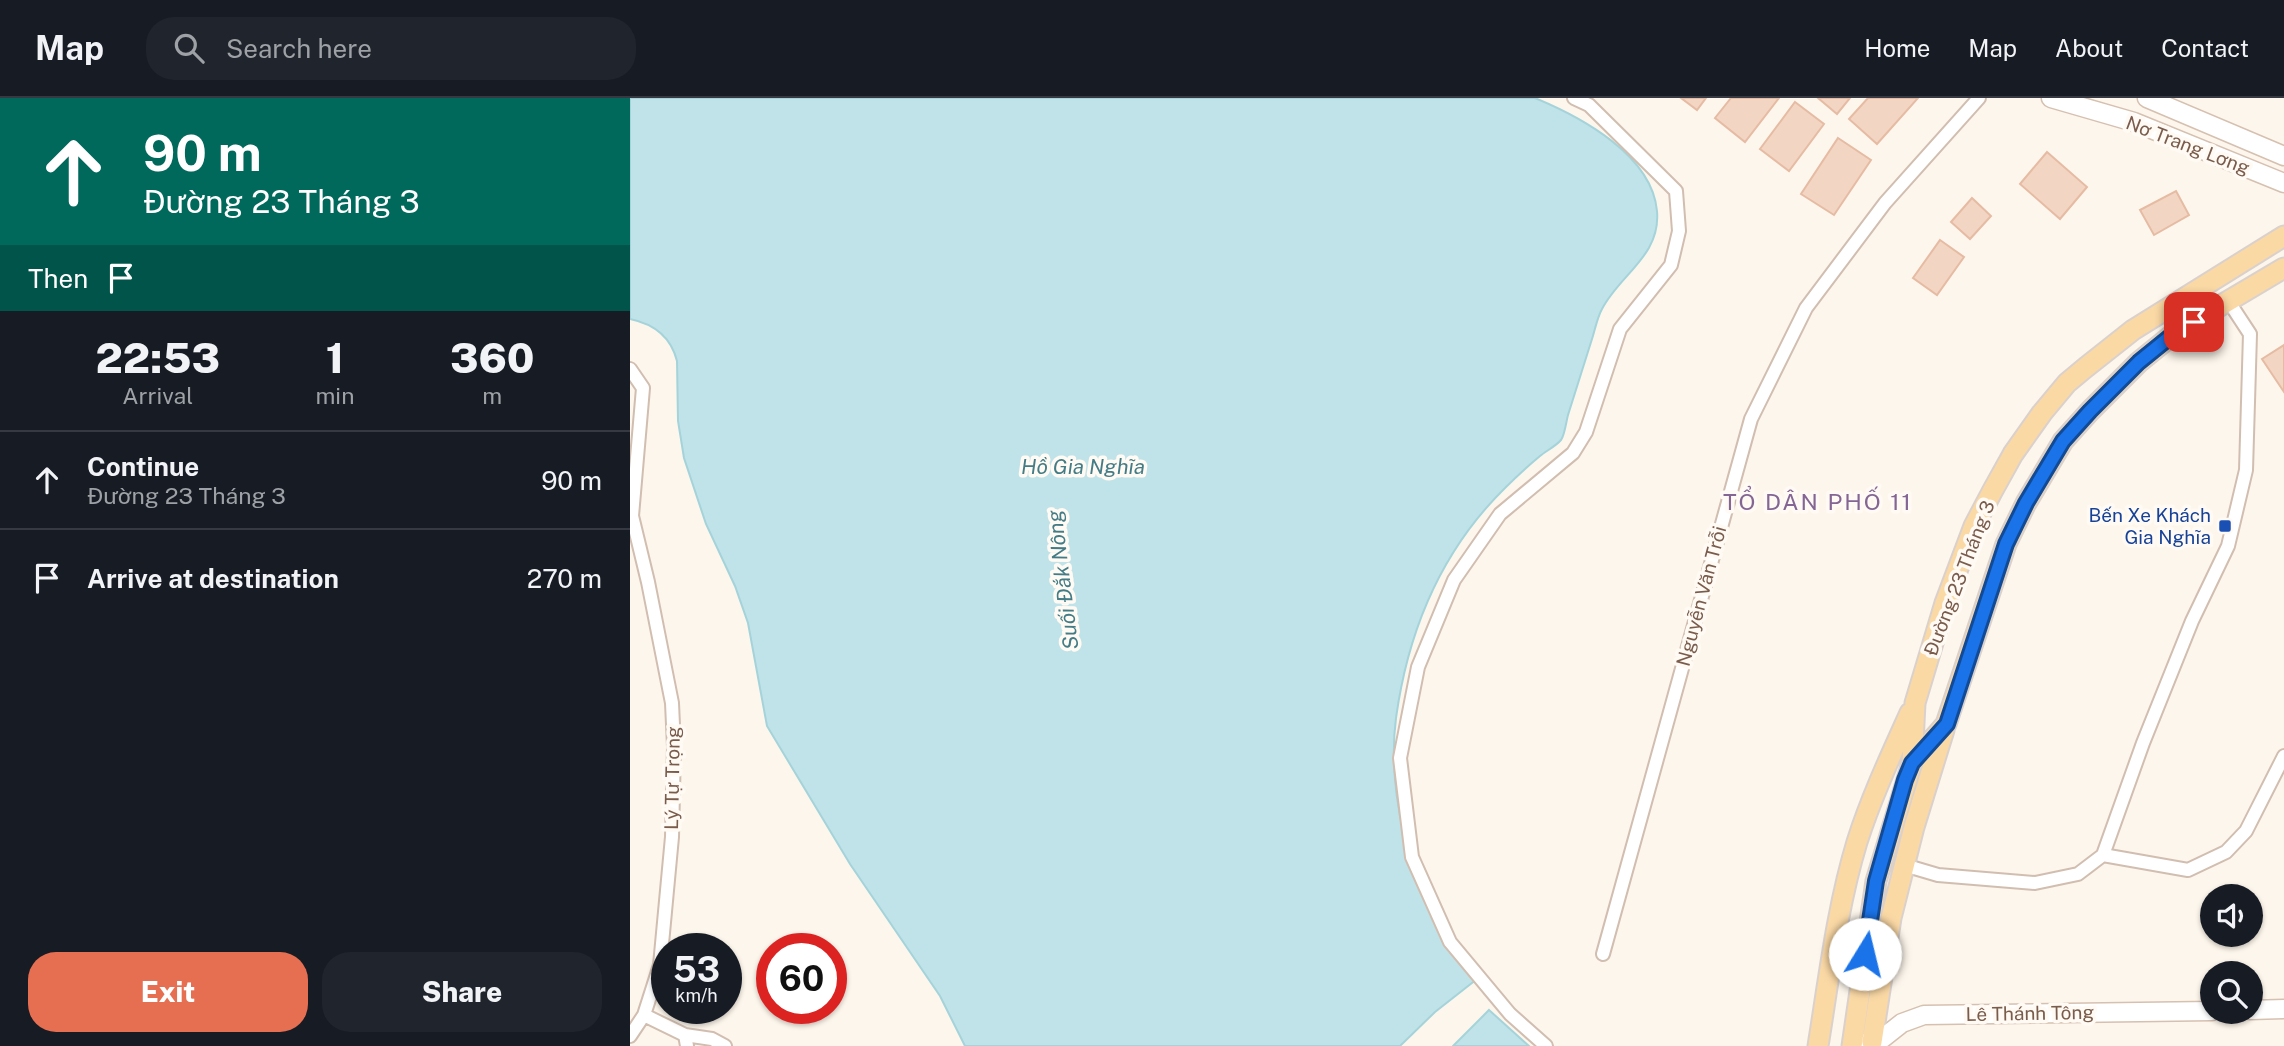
<!DOCTYPE html>
<html lang="en">
<head>
<meta charset="utf-8">
<style>
  body { margin:0; font-family:"Public Sans",sans-serif; background:#20242c; color:#f1f3f6; height:100vh; display:flex; flex-direction:column; font-size:26px; white-space:nowrap }
  * { box-sizing:border-box; margin:0 }
  p { font-size:23px; color:#9ea1a6 }
  .icon { flex:none; width:38px; height:38px; fill:none; stroke:currentColor; stroke-width:2; stroke-linecap:round; stroke-linejoin:round }
  .map { position:relative; flex:1; overflow:hidden }
  .sheet { display:flex; flex-direction:column; background:#171b24; width:630px }
  .sheet>* { flex:none }
  .hud { background:#00695c; color:#fff; overflow:hidden }
  .tools { position:absolute; left:1570px; top:786px; display:grid; gap:14px }
  .tools a { display:grid; place-items:center; width:63px; height:63px; border-radius:50%; background:#171b24; box-shadow:0 2px 5px #0004; font-size:35px }
  .speed { position:absolute; left:21px; top:835px; display:flex; gap:14px; font-size:35px; font-weight:700; text-align:center }
  .speed>* { display:grid; place-content:center; width:91px; height:91px; border-radius:50%; background:#171b24; box-shadow:0 2px 5px #0004; line-height:1 }
  .speed small { font-size:18px; font-weight:400 }
  .speed .limit { border:10px solid #d22; background:#fff; color:#111 }
  .pin { position:absolute; display:grid; place-items:center; width:60px; height:60px; color:#fff; margin:-30px; border-radius:14px; box-shadow:0 4px 10px #0006 }
  .me { position:absolute; width:77px; margin:-38px; rotate:9deg; stroke-linejoin:round; filter:drop-shadow(0 0 5px #0008) }
  .turn { display:flex; align-items:center; gap:24px; height:147px; padding:0 28px; font-size:32px }
  .turn .icon { width:91px; height:91px; stroke-width:2.5 }
  .turn b { display:block; font-size:49px; line-height:60px }
  .then { display:flex; align-items:center; height:66px; padding:0 28px; background:#0003; gap:14px; font-size:26px }
  .eta { display:flex; justify-content:space-evenly; align-items:center; height:119px; text-align:center }
  .eta b { font-size:42px; font-weight:800; line-height:49px }
  .cta { display:flex; gap:14px; margin-top:auto; padding:14px 28px }
  .cta a { flex:1; height:80px; border-radius:28px; background:#e76f51; color:#fff; font-size:28px; font-weight:800; line-height:80px; text-align:center }
  .cta a+a { background:#20242c; color:#f1f3f6 }
  ul { padding:0; list-style:none }
  li { display:flex; align-items:center; gap:21px; height:98px; padding:0 28px; border-top:2px solid #363941 }
  li div { flex:1 }
  li b { display:block; font-size:26px }
  li em { font-style:normal }
  header { display:flex; align-items:center; gap:42px; box-sizing:border-box; height:98px; padding:0 35px; background:#171b24; border-bottom:2px solid #363941 }
  header strong { font-size:33px }
  nav { display:flex; gap:38px; margin-inline-start:auto; font-size:24px }
  .search { width:490px; height:63px; background:#20242c; display:flex; align-items:center; gap:18px; box-sizing:border-box; padding:0 24px; border-radius:28px; color:#9ea1a6; font-size:26px }
  main { display:flex; flex:1; min-height:0 }
  .map>svg:first-child { display:block }
  .water { fill:#bfe3e8; stroke:#a5d3da; stroke-width:2 }
  .building { fill:#f3d5c3; stroke:#e6bba3; stroke-width:2 }
  .lines { fill:none; stroke-linecap:round; stroke-linejoin:round }
  .street-casing { stroke:#d1beb0; stroke-width:16 }
  .secondary-casing { stroke:#d6c0b0; stroke-width:21 }
  .primary-casing { stroke:#dad1cd; stroke-width:23 }
  .street { stroke:#fff; stroke-width:12 }
  .secondary { stroke:#fff; stroke-width:18 }
  .primary { stroke:#fbd9a5; stroke-width:19 }
  .route-casing { stroke:#114b97; stroke-width:18 }
  .route { stroke:#1a73e8; stroke-width:12 }
  .transit-dot { fill:#1a4fb4; stroke:#fffaf3; stroke-width:2.5 }
  .labels { text-anchor:middle; stroke-width:7; stroke-linejoin:round; paint-order:stroke }
  .street-label { font-size:19px; fill:#7a5c4d; stroke:#fffaf3 }
  .transit-label { font-size:19px; fill:#164399; stroke:#fffaf3; text-anchor:end }
  .water-label { font-size:21px; font-style:italic; fill:#437c86; stroke:#fffaf3 }
  .quarter-label { font-size:23px; letter-spacing:2px; fill:#846695; stroke:#fffaf3 }
</style>
</head>
<body>
<header>
<strong>Map</strong>
<div class="search"><svg class="icon" aria-label="search" viewBox="0 0 24 24"><circle cx="10" cy="10" r="6"/><path d="M15 15l6 6"/></svg>Search here</div>
<nav><a>Home</a><a>Map</a><a>About</a><a>Contact</a></nav>
</header>
<main>
<section class="sheet">
<div class="hud">
<div class="turn"><svg class="icon" aria-label="ahead" viewBox="0 0 24 24"><path d="M12 20V5M6 11l6-6 6 6"/></svg><div><b>90 m</b>Đường 23 Tháng 3</div></div>
<div class="then">Then<svg class="icon" aria-label="arrive" viewBox="0 0 24 24"><path d="M6 21V4h12l-3 4 3 4H6"/></svg></div>
</div>
<div class="eta">
<div><b>22:53</b><p>Arrival</p></div>
<div><b>1</b><p>min</p></div>
<div><b>360</b><p>m</p></div>
</div>
<ul>
<li><svg class="icon" aria-label="ahead" viewBox="0 0 24 24"><path d="M12 20V5M6 11l6-6 6 6"/></svg><div><b>Continue</b><p>Đường 23 Tháng 3</p></div><em>90 m</em></li>
<li><svg class="icon" aria-label="arrive" viewBox="0 0 24 24"><path d="M6 21V4h12l-3 4 3 4H6"/></svg><div><b>Arrive at destination</b></div><em>270 m</em></li>
</ul>
<div class="cta"><a>Exit</a><a>Share</a></div>
</section>
<div class="map">
<svg width="1654" height="948" viewBox="0 0 1654 948">
  <rect width="100%" height="100%" fill="#fdf6ec"/>
  <path class="water" d="M0,0h905c46,19 117,57 122,113 4,45 -37,63 -55,98 -5,9 -7,21 -10,30 -8,25 -16,51 -24,76 -2,7 -3,19 -7,25 -5,6 -15,11 -21,16 -12,10 -24,21 -35,32 -63,62 -97,143 -109,230 -6,46 1,108 20,151 16,37 41,74 61,110l-42,33 -35,34h-435l-25,-50 -90,-132 -83,-138 -19,-103 -13,-37 -29,-62 -22,-66 -6,-37 -1,-60c-6,-24 -23,-37 -47,-42z
    M859,912l40,36h-76z"/>
  <path class="building" d="M1051,0h25l-9,12z
    M1101,0h48l-34,44 -30,-24z
    M1188,0h32l-13,16z
    M1238,0h50l-41,46 -28,-25z
    M1165,4l29,22 -35,47 -29,-22z
    M1208,40l33,22 -37,55 -33,-21z
    M1417,54l40,35 -27,32 -40,-35z
    M1546,93l13,24 -35,20 -14,-25z
    M1342,100l19,18 -21,23 -19,-17z
    M1310,142l24,17 -27,38 -24,-17z
    M1654,247v47l-22,-33z"/>
  <g class="lines">
    <g class="street-casing">
      <path id="street" d="M0,271l13,19 -11,128 16,66 24,121 2,44 -2,90 -12,128 -16,50 -14,21
        M1473,757l85,15 38,-18 20,-21 38,-75
        M1274,767l34,10 97,8 43,-9 25,-19 40,-112 49,-122 36,-75 18,-76 4,-136 -21,-32
        M973,856l148,-535 55,-111 79,-105 94,-105
        M14,917l41,20 2,11
        M55,937l27,4 13,7
        M916,948l-36,-32 -60,-72 -38,-85 -12,-99 18,-91 36,-87 46,-66 73,-61 13,-21 34,-103 51,-64 8,-34 -3,-40 -87,-86 -15,-7"/>
    </g>
    <g class="secondary-casing">
      <path id="secondary" d="M1421,0l83,24 150,61
        M1517,0l137,58
        M1620,912l34,-1
        M1226,948l27,-8 19,-15 22,-8 288,-4"/>
    </g>
    <g class="primary-casing">
      <path id="primary" d="M1282,665l34,-39 60,-180 20,-41 37,-62 27,-30 49,-49 37,-30 108,-64
        M1242,944l19,-124 23,-91 30,-97
        M1188,948c11,-68 19,-138 39,-204 14,-44 34,-87 53,-129
        M1222,948l24,-165 36,-118 3,-60 30,-100 29,-77 19,-36 20,-36 29,-41 25,-30 18,-15 48,-38 151,-94"/>
    </g>
    <use href="#street" class="street"/>
    <use href="#secondary" class="secondary"/>
    <use href="#primary" class="primary"/>
  </g>
  <g class="lines">
    <g class="route-casing">
      <path id="route" d="M1235,856l11,-73 29,-101 7,-17 35,-39 59,-180 20,-41 37,-62 27,-30 49,-49 37,-30 18,-10"/>
    </g>
    <use href="#route" class="route"/>
  </g>
  <rect class="transit-dot" x="1588" y="421" width="14" height="14" rx="3.5"/>
  <g class="labels">
    <g class="street-label">
      <text transform="translate(1558 47) rotate(21)" y="7">Nơ Trang Lơng</text>
      <text transform="translate(1329 480) rotate(-69)" y="7">Đường 23 Tháng 3</text>
      <text transform="translate(1071 498) rotate(-75)" y="7">Nguyễn Văn Trỗi</text>
      <text transform="translate(42 680) rotate(-89)" y="7">Lý Tự Trọng</text>
      <text transform="translate(1400 915) rotate(-1)" y="7">Lê Thánh Tông</text>
    </g>
    <g class="transit-label">
      <text x="1581" y="424">Bến Xe Khách<tspan x="1581" dy="22">Gia Nghĩa</tspan></text>
    </g>
    <g class="water-label">
      <text x="453" y="376">Hồ Gia Nghĩa</text>
      <text transform="translate(433 482) rotate(-97)" y="7">Suối Đắk Nông</text>
    </g>
    <g class="quarter-label">
      <text x="1188" y="412">TỔ DÂN PHỐ 11</text>
    </g>
  </g>
</svg>
<div class="tools">
<a><svg class="icon" aria-label="sound" viewBox="0 0 24 24"><path d="M4 9h4l5-4v14l-5-4H4zM17 9q2 3 0 6"/></svg></a>
<a><svg class="icon" aria-label="search" viewBox="0 0 24 24"><circle cx="10" cy="10" r="6"/><path d="M15 15l6 6"/></svg></a>
</div>
<div class="speed"><div>53<small>km/h</small></div><div class="limit">60</div></div>
<div class="pin" style="left:1564px;top:224px;background:#d93025"><svg class="icon" aria-label="arrive" viewBox="0 0 24 24"><path d="M6 21V4h12l-3 4 3 4H6"/></svg></div>
<svg class="me" style="left:1235px;top:856px" viewBox="-20 -20 40 40"><circle r="19" fill="#fff"/><path d="M0-13L10 11 0 6-10 11z" fill="#1a73e8"/></svg>
</div>
</main>
</body>
</html>
